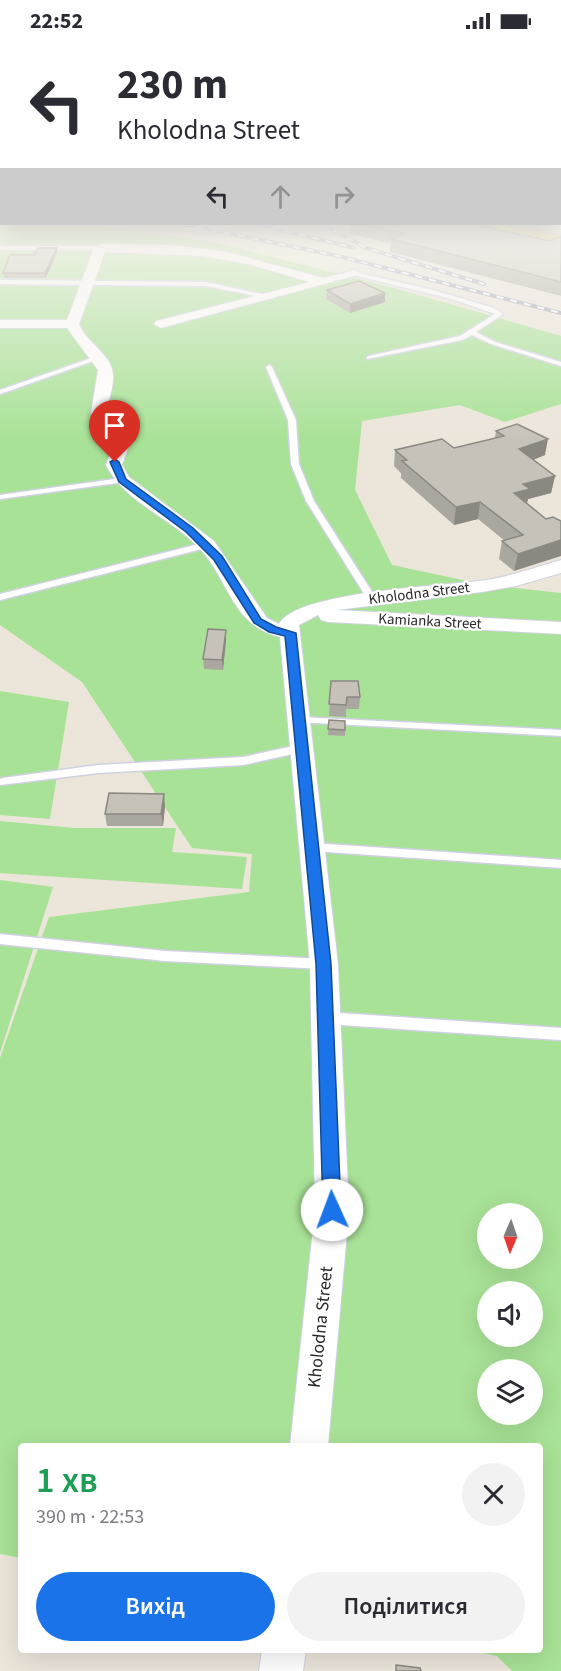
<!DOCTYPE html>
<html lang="uk">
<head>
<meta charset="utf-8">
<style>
  body { margin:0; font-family:"Source Sans 3",sans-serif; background:#f2f2f3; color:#2b2b33; height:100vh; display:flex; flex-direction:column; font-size:22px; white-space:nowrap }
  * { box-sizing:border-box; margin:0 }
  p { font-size:20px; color:#7c7c81 }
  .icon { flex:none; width:33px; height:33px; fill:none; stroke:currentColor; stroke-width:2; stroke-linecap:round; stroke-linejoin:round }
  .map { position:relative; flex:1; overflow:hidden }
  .details { position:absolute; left:18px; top:1401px; width:525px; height:210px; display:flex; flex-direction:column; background:#fff; border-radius:6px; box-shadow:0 6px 24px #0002 }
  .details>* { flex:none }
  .banner { position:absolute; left:0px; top:0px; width:561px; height:183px; box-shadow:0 6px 24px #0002; background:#fff; color:#2b2b33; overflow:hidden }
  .needle { width:39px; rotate:182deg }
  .buttons { position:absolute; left:477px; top:1161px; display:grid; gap:12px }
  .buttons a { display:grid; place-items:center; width:66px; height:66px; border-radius:50%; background:#fff; box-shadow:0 6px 24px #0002; font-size:30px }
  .pin { position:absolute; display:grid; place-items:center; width:51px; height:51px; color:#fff; margin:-62px -26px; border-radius:50% 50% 50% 0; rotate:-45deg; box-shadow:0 0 6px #0007 }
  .pin .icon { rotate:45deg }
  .me { position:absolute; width:66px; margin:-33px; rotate:358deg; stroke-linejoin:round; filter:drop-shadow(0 0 4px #0008) }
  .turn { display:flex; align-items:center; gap:21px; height:126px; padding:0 18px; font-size:27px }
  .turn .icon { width:78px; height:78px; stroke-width:2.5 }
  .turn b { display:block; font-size:42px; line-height:51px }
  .lanes { display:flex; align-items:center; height:57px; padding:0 18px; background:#0003; justify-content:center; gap:30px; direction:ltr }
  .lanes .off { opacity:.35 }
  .round { display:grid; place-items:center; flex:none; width:63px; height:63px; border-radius:32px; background:#f2f2f3 }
  .summary { display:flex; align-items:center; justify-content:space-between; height:102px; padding:0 18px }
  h1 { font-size:36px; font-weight:600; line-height:45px; color:#1e9e55 }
  .action { display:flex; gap:12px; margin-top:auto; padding:12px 18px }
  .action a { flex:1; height:69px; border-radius:36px; background:#1a73e8; color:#fff; font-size:24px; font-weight:600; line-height:69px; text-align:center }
  .action a+a { background:#f2f2f3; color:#2b2b33 }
  .status { display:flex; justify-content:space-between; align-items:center; height:42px; padding:0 30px; background:#fff; direction:ltr }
  .status svg { height:16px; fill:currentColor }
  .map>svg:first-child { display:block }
  .green { fill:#a8e296; fill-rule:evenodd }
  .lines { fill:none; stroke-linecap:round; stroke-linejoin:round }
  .service-casing { stroke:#cfd1e2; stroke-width:3 }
  .minor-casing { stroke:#cfd1e2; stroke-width:2 }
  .primary-casing { stroke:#c7c7c7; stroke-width:3 }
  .service { fill:#fff; fill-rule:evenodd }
  .minor { fill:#fff; fill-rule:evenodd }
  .primary { fill:#f1dc5a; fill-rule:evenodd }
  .rail-casing { stroke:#9d9eb3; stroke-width:4 }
  .rail { stroke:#fff; stroke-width:2; stroke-dasharray:7; stroke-linecap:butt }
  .wall { fill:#aaa7a0 }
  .shaded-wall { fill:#8b8882 }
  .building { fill:#c6c2ba; stroke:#8b8882; stroke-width:1.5 }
  .route { fill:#1a73e8; stroke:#114b97; stroke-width:1.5 }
  .labels { text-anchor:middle; stroke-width:4.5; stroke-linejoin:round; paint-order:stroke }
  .far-street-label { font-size:15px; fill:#292929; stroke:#fff }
  .street-label { font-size:18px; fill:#292929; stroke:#fff }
</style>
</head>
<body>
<div class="status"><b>22:52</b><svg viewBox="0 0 49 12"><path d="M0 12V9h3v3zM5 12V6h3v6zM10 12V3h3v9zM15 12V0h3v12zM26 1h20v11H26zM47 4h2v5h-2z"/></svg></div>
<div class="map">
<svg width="561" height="1629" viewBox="0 0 561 1629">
  <rect width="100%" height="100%" fill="#ebe5da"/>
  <path class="green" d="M0,175l2,7h90l126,19 176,45 167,48v68l-56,18 -45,-17 -98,16 -7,69 37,75 94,20 75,8v1078h-49l-15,-15 -28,-6h71v-204h-519v112l-21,-4v-496l49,-141 200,-25 3,-38 -60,-6 -110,-166 -82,-57zM488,1172h44v44h-44zM488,1250h44v44h-44zM488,1328h44v44h-44z
    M0,649l69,11 -19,117 -50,-4z
    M0,779l74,7h102l-4,24 75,5 -5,32 -242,-16z
    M0,838l53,7 -53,166z"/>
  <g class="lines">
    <g class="service-casing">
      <path id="service" d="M0,204h100l3,2 -3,2h-100z
        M355,230l78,18 61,18 8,5v2l-26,17 19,10 66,20v4l-70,-22 -19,-9 -10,5 -95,19v-2l2,-1 91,-20 35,-22 -43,-15 -99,-24z
        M0,238l206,2 68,15 -3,2 -65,-13 -206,-2z
        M97,314l2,1v2l-99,35v-4z
        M269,323l3,2 24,53 3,44 15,37 62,97 -2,2h-6l-62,-99 -15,-37 -3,-44 -22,-53z
        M122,436l4,2 -1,2 -125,17v-4z
        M207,500l3,1v4l-210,53v-6z
        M300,675l261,13v6l-265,-14 -1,-2 1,-2z
        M303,702l5,4 -1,3 -64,14 -145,8 -98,12v-6l3,-1 95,-13 145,-8z
        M313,801l248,17v8l-248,-17 -6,-4z
        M0,892l165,17 159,8 5,1 2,4 -2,4 -5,1 -159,-8 -165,-17z
        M326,970l235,16v12l-235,-16 -5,-2 -2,-4 2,-4z"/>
    </g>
    <g class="minor-casing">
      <path id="minor" d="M100,202l70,1 52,6 102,27 31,-8 6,4 -200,54 -7,-4 2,-3 154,-39 -62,-18 -44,-8 -99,-4 -26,72c7,19 33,30 34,51 1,12 -5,25 -6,38l23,29 -8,23 7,12 85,64 53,77 12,6c17,-33 168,-38 207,-44 26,-4 50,-13 75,-20v13l-45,13 -34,6 -145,18 224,12v12l-233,-12 -7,-2 -3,-5 -19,10 39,339 11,246 -21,236h-38l25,-236 -5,-246 -30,-327c-48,-12 -50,-54 -78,-86 -29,-33 -76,-47 -96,-86l8,-23 -23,-29 7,-43 -31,-42h-67v-8h67l27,-72z
        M262,1608h44l-3,21h-44z"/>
    </g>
    <g class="primary-casing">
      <path id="primary" d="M472,182h26l63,12v10l-82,-18z"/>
    </g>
    <use href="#service" class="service"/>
    <use href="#minor" class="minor"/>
    <use href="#primary" class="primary"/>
    <g class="rail-casing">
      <path id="rail" d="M183,182l155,32 223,57
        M258,182l96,24
        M322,182l44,24 118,36"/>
    </g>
    <use href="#rail" class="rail"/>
  </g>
  <path class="wall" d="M350,182h122l78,17 11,-5v60l-171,-44 1,-9 -42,-9z
    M57,206v4l-11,26h-42l-1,-5 31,-18z
    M327,248l58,12 -35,11 -24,-14z
    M496,389l49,24 -12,5 22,16 -4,17 -23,6 -1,4 19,16 -32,52 -15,-12 3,-18h3l-27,-22 -24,6 -53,-47v-5l-7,-7 1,-16 59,-2 41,-10z
    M226,588v10l-3,30 -19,-1 -1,-10z
    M331,639l29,16 -1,12h-13v8l-17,-1z
    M329,678l16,1v15l-17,-1z
    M165,764l-2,20h-56l-2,-12z"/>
  <path class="shaded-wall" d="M57,206v4l-11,26 -1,-5z
    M385,251v9l-35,11v-9z
    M548,397l-3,16 -28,11 2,-17z
    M555,434l-4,17 -23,6 -2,7 -12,-13 9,-9z
    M480,460l-2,17 -24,6 2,-18z
    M561,498v16l-47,15 4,-17z
    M226,588v10l-3,30 -1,-10z
    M164,752l1,12 -2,20 -2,-12z"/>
  <path class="building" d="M361,182h111l78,17 11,-5v46l-170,-43 13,-6z
    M38,206h19l-12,25h-42l7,-18h24z
    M359,239l26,12 -35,11 -23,-14z
    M517,382l31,15 -29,10 36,27 -32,8 7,5 -16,4 32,26 7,-2 8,4v19l-43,14 -16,-13 21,-6 -43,-33 -24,5 -54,-46 5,-1 -12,-10 47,-11 12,9 50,-12 -8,-5z
    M208,587l18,1 -4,30 -19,-1z
    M331,639h27l2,16h-13l-1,8 -17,-1z
    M329,678l16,1v9l-17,-1z
    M109,751l55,1 -3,20h-56z
    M396,1623l24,3 1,3h-25z"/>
  <linearGradient id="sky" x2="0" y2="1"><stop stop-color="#76b8ea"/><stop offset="0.43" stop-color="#f6f3ee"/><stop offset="1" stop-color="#f6f3ee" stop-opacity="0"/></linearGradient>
  <rect width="561" height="401" fill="url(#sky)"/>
  <path class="route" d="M115,417l4,3 7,17 67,49 29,28 39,63 15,8 20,6 35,331 10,246 -3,6 -6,2 -6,-2 -3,-6 -7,-246 -31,-328 -16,-4 -15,-9 -40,-63 -28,-28 -67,-50 -9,-20z"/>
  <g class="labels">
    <g class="far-street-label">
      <text transform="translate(419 551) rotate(-7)" y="5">Kholodna Street</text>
      <text transform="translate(430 579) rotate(3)" y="5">Kamianka Street</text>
    </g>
    <g class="street-label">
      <text transform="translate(320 1285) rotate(-84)" y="6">Kholodna Street</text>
    </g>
  </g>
</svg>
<div class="buttons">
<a><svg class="needle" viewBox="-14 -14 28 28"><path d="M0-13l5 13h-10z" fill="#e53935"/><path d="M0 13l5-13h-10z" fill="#7c7c81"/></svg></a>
<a><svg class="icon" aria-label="sound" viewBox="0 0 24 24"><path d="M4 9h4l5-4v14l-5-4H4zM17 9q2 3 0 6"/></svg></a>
<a><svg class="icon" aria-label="layers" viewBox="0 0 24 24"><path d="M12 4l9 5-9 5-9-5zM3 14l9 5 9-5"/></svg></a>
</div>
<div class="pin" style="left:115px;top:420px;background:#d93025"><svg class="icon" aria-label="arrive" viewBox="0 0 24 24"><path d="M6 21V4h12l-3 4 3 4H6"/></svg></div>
<svg class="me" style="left:332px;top:1168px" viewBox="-20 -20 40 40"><circle r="19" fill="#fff"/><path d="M0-13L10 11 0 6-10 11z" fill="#1a73e8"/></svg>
<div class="banner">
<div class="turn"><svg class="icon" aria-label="left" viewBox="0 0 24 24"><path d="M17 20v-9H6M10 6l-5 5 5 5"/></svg><div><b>230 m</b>Kholodna Street</div></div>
<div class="lanes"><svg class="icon" aria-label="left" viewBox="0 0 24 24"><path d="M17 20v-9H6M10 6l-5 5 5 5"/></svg><svg class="icon off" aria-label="ahead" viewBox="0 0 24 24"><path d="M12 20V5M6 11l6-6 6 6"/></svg><svg class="icon off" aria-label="right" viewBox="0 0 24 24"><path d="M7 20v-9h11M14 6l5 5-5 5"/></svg></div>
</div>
<section class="details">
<div class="summary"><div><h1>1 хв</h1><p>390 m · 22:53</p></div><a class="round"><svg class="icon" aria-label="close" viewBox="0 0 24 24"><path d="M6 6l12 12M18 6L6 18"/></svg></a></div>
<div class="action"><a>Вихід</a><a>Поділитися</a></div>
</section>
</div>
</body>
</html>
